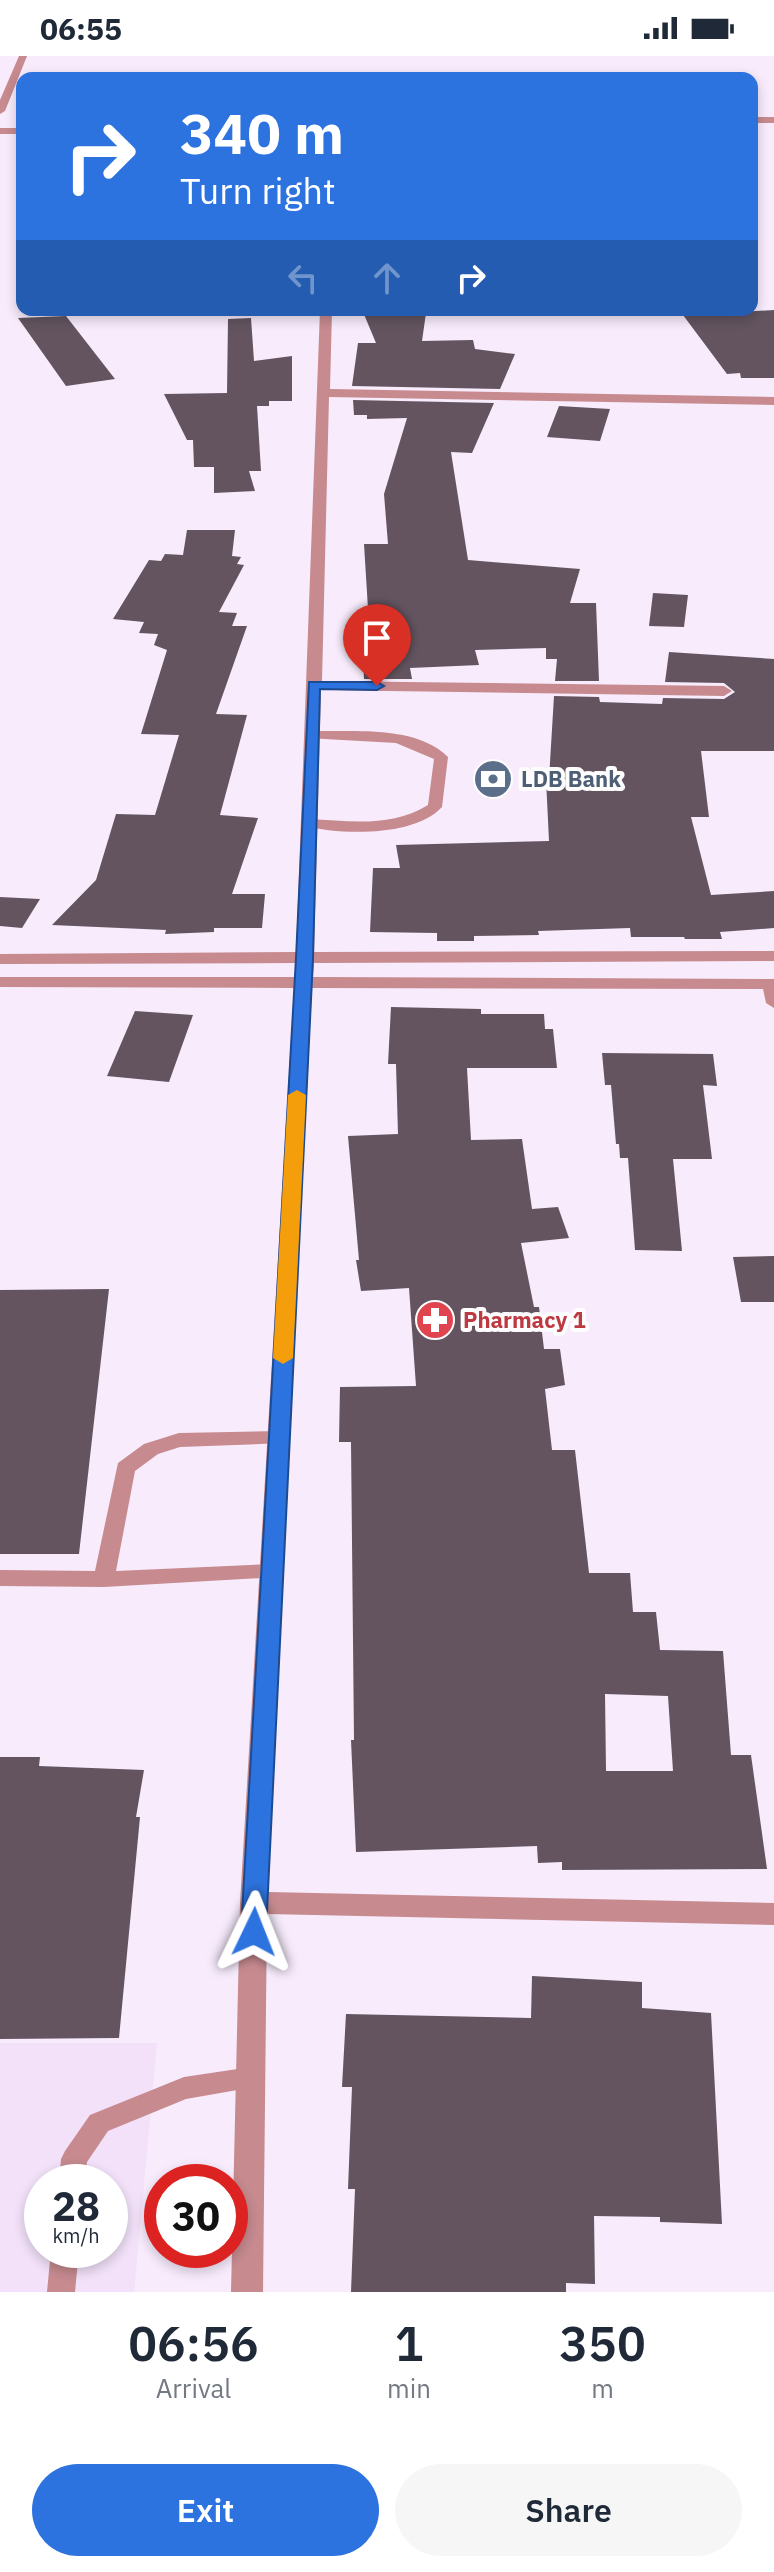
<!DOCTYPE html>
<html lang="en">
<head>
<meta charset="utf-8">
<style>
  body { margin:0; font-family:"IBM Plex Sans",sans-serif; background:#f6f6f7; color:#1f2937; height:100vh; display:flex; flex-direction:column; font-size:30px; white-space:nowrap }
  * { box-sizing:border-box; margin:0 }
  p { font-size:26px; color:#747a83 }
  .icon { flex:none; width:44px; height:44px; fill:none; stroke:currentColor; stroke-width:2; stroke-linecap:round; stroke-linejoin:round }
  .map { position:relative; height:2236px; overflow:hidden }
  .panel { display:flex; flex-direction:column; background:#fff; flex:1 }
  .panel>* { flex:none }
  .banner { position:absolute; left:16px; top:16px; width:742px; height:244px; border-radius:16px; box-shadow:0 4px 12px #0003; background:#2d73df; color:#fff; overflow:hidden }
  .speed { position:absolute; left:24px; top:2108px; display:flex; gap:16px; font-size:40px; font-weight:700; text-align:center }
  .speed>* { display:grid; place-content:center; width:104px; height:104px; border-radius:50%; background:#fff; box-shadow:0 4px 12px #0003; line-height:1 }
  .speed small { font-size:20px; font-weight:400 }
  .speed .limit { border:12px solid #d22; background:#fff; color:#111 }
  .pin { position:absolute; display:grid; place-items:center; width:68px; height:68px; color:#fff; margin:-82px -34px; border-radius:50% 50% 50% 0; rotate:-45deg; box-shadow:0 0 8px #0007 }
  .pin .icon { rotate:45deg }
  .me { position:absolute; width:88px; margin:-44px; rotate:2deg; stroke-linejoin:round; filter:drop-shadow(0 0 6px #0008) }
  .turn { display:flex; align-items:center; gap:28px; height:168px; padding:0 32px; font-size:36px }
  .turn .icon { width:104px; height:104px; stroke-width:2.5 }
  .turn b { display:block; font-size:56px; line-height:68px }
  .lanes { display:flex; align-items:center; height:76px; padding:0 32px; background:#0003; justify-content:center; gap:40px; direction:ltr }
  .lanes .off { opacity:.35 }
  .eta { display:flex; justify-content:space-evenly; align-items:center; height:136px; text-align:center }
  .eta b { font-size:48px; font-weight:600; line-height:56px }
  .cta { display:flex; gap:16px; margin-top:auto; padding:16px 32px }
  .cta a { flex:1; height:92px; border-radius:48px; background:#2d73df; color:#fff; font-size:32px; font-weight:600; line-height:92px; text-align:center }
  .cta a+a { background:#f6f6f7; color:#1f2937 }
  .status { display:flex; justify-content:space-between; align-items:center; height:56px; padding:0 40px; background:#fff; direction:ltr }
  .status svg { height:22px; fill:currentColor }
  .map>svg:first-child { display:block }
  .built { fill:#f2e1f9; fill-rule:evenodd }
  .building { fill:#635460; fill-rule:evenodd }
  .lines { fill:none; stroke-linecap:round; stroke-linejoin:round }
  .lane { fill:#c68a8f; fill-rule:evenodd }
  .street { fill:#c68a8f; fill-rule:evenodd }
  .route { fill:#2d73df; stroke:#1d4b91; stroke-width:2 }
  .slow { fill:#f59e0b }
  .labels { text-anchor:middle; stroke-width:8; stroke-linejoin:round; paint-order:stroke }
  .service-label { font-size:22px; font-weight:bold; fill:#4e5e75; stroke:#fdfdfd; text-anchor:start }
  .health-label { font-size:22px; font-weight:bold; fill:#be3a42; stroke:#fdfdfd; text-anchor:start }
</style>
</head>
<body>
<div class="status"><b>06:55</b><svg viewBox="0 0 49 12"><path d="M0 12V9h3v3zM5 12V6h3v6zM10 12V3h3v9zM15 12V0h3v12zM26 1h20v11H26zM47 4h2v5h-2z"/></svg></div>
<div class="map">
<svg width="774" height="2236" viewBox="0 0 774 2236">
  <rect width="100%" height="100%" fill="#f7ebfc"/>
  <path class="built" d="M0,1987h157l-23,249h-134zM42,2126h68v68h-68z"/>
  <path class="building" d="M774,254v68h-33l-1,-5 -13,1 -44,-59z
    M363,256l63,1 -4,28 51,-1 2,9 40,5 -15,35 -148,-3 6,-43h18z
    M66,260l49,63 -49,7 -48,-68z
    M251,262l3,43 38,-5v45h-23v5h-12l4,65h-12l6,20 -41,2v-26h-20l-1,-27h-6l-23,-46 63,-1 1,-74z
    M353,344l141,3 -22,50 -21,-1 17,108 112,9 -10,34h26l3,78h-44l2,-22h-11v-11l-71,2 4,15 -69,3 2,11h-48l-3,-69 7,-1 -4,-65h24l-4,-50 23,-76 -40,1v-4h-13z
    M559,350l51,3 -10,32 -53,-4z
    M187,474h48l-3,26 9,1 -4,7 7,1 -25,47 18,1 -5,13h15l-31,88 31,1 -27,100 38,3 -26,76h33l-3,34h-48v4l-49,2 1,-4 -114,-5 44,-45 20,-66 39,1 24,-80 -38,-1 26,-84 -13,-5 4,-11 -19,-1 5,-11 -31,-3 36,-59 12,1 4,-7 18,1z
    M653,537l35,2 -4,32 -35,-1z
    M669,596l105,7v92h-73l8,66h-18l20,78 63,-4v37l-54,4 2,7h-37l-1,-2h-53l-1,-9 -92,3 1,4 -65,1v5h-37v-8l-67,-1 3,-64h27l-4,-23 153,-4 -3,-62h3l5,-83 45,1 1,5 62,2 1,-6 61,1 11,-7 -11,-9 -59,-1z
    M0,841l40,2 -18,29 -22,-2z
    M391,951l90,2v5h63l1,15h8l4,39h-90l4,72 51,-1 10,70 26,-2 11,31 -48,5 13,64h5l5,42h16l5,36 -20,4 7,61h23l14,123h41l3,39h23l4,38 63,1 8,104h20l16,114 -205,1v-8l-24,1 -1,-17 -181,6 -5,-112h3l-3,-298h-12l1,-55 76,-1 -7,-98 -48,3 -5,-31h3l-11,-124 50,-2 -2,-70h-8zM605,1638l63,2 5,75h-67z
    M135,955l58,4 -24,67 -62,-6z
    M602,997l111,1 4,32 -14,-1 9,74h-39l9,92 -47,-1 -7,-92h-8l-1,-14h-3l-5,-59h-6z
    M774,1200v46h-33l-8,-45z
    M109,1233l-30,265h-79v-264z
    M0,1701h40l-1,9 105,4 -8,47h4l-21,221 -119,1z
    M532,1920l110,6v26l69,5 11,211 -62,-2v-5l-66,-1 1,68 -29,-1v9h-215l4,-103h-7l4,-102h-10l4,-73 185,4z"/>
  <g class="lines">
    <path class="lane" d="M312,675c42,1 104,-6 136,26l-6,50c-28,30 -100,28 -138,19l-2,-3 7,-4c41,2 82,9 119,-14l6,-46 -38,-16 -89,-5v-6z
      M770,923l4,1v28l-8,-5 -4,-19z
      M279,1375l7,2 3,5 -3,5 -106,4 -22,7 -23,17 -19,100 156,-7 8,3 3,5 -3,5 -176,10 -104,-1v-16l95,1 23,-108 26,-19 35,-11z
      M251,2011l9,3 4,8 -4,8 -74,13 -78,32 -21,31 -2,20h-26l2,-23 4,-8 25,-36 94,-38z
      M51,2194h28l-4,42h-28z"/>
    <path class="street" d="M19,0h8l-22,55 -5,3v-14z
      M752,61h22v6h-22z
      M0,72h22v6h-22z
      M320,254h12l-2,79 444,8v8l-445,-8 -7,284 402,5 8,5 -8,5 -403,-6 -7,262 460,-1v10l-460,2 -1,14 461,2v10l-462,-1 -44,904 506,11v22l-507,-11 -4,378h-32l9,-389 54,-915 -294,-1v-10h295l1,-14 -296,1v-10l296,-2z"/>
  </g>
  <path class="route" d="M309,626h68l7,4 -7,4 -57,-1 -7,269 -47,974 -3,8 -9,3 -9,-3 -4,-8 55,-974z"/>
  <path class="slow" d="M297,1034l9,5 -13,263 -10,6 -10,-6 15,-263z"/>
  <defs>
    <g id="bank-disc" transform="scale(2)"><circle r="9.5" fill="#5c6f8a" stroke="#fdfdfd"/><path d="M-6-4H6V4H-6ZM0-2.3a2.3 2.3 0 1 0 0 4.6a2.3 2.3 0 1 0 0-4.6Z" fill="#fff"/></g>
    <g id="pharmacy-disc" transform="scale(2)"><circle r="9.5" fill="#e0444e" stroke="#fdfdfd"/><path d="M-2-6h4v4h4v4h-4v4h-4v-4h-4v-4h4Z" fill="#fff"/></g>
  </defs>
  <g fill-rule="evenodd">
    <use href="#bank-disc" x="493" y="723"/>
    <use href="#pharmacy-disc" x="435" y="1264"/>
  </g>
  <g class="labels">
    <g class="service-label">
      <text x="521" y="731">LDB Bank</text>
    </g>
    <g class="health-label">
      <text x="463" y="1272">Pharmacy 1</text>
    </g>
  </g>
</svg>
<div class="speed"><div>28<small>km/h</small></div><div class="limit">30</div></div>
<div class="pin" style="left:377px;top:630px;background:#d93025"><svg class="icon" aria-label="arrive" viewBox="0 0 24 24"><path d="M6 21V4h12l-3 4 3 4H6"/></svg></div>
<svg class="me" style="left:254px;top:1876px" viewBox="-20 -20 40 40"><path d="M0-17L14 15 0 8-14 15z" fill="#2d73df" stroke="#fff" stroke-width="4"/></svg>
<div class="banner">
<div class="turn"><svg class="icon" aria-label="right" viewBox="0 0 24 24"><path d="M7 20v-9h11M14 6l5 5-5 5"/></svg><div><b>340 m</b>Turn right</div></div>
<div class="lanes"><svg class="icon off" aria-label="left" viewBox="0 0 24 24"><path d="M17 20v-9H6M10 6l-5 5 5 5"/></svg><svg class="icon off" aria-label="ahead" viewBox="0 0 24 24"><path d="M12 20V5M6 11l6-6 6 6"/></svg><svg class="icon" aria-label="right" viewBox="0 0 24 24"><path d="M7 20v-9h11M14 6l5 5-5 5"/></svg></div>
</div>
</div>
<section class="panel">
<div class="eta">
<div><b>06:56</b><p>Arrival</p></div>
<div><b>1</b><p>min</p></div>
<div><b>350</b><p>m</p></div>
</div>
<div class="cta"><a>Exit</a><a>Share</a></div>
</section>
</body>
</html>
